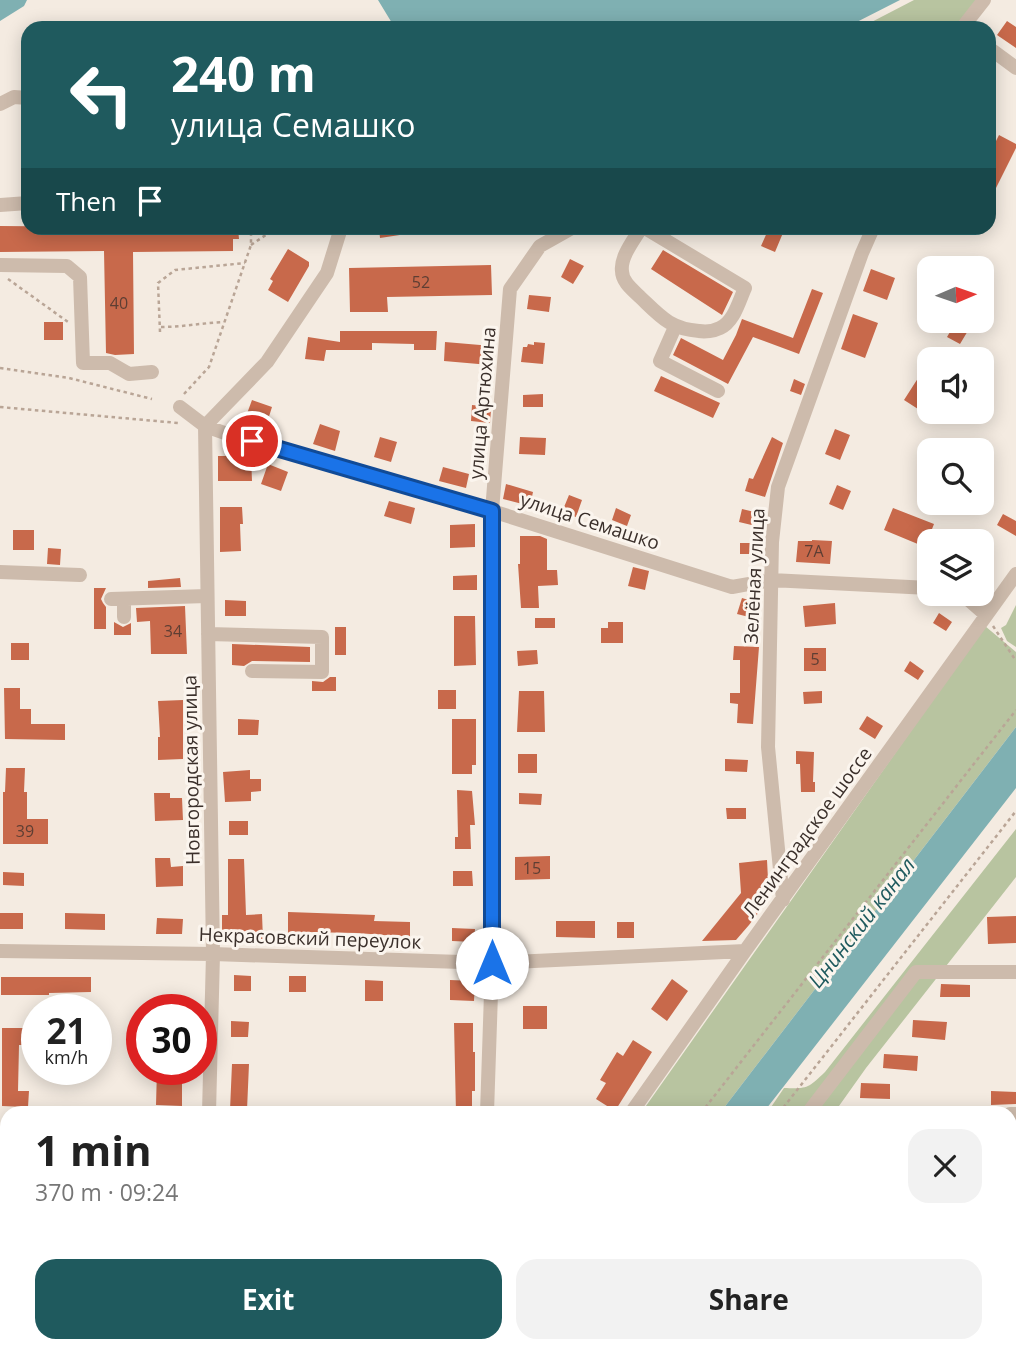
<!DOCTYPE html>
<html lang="en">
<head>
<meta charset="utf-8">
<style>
  body { margin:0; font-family:"Open Sans",sans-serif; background:#f2f2f2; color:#222; height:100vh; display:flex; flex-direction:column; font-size:26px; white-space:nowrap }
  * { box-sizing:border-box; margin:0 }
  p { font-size:23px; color:#767676 }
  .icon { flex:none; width:38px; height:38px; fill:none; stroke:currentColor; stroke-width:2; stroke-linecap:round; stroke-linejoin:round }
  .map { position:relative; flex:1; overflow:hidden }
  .details { position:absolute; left:0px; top:1106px; width:1017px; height:247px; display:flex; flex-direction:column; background:#fff; border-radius:21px 21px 0 0; box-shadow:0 4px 18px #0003 }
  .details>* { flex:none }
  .banner { position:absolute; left:21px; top:21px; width:975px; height:214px; border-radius:21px; box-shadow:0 4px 18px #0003; background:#1f5a5e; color:#fff; overflow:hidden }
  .needle { width:46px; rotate:88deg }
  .tools { position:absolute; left:917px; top:256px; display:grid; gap:14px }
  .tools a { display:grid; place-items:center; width:77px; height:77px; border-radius:14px; background:#fff; box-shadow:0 4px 18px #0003; font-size:35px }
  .speed { position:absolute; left:21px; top:994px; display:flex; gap:14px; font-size:35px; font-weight:700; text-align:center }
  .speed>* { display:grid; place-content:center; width:91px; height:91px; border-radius:50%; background:#fff; box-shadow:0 4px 18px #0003; line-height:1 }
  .speed small { font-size:18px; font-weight:400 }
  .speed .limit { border:10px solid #d22; background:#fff; color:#111 }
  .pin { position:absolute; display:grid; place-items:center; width:60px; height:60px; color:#fff; margin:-30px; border:4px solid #fff; border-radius:50%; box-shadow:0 2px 7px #0007 }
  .me { position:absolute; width:77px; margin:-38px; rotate:0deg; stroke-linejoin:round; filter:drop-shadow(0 0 5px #0008) }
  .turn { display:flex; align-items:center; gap:24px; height:147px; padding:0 35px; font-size:32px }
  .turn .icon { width:91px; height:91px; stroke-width:2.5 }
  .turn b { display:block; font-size:49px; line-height:60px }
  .then { display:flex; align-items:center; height:66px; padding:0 35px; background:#0003; gap:14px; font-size:26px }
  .round { display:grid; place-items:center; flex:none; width:74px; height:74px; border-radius:21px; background:#f2f2f2 }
  .head { display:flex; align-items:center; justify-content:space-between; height:119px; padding:0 35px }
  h1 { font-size:42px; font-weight:700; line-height:52px }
  .primary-button { display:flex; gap:14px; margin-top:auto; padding:14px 35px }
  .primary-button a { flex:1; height:80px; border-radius:21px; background:#1f5a5e; color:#fff; font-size:28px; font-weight:700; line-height:80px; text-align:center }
  .primary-button a+a { background:#f2f2f2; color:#222 }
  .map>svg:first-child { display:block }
  .green { fill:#b8c4a0 }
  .water { fill:#7fb0b2 }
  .building { fill:#c8694b }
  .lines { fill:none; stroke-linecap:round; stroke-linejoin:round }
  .path { stroke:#b9a596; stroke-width:2.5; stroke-dasharray:3.5 3.5; stroke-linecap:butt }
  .minor { stroke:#cdbbac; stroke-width:14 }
  .route-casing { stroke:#114b97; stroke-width:18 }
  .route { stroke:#1a73e8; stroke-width:12 }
  .labels { text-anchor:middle; stroke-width:6; stroke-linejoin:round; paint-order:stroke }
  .number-label { font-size:16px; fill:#5e3e33 }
  .street-label { font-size:19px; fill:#3b302b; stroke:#fbf5ee }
  .water-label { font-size:21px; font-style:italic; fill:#1f5a5e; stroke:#fbf5ee }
</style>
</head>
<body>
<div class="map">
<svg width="1016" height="1352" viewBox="0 0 1016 1352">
  <rect width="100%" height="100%" fill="#f4ebe1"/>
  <path class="green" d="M914,0h62l-18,28h-98z
    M1016,605v42l-9,-6 -6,-13 5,-3z
    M985,626l31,26v75l-296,386h-79z
    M1016,829v48l-150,191 -32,45h-67l17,-25c24,1 24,0 41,-16z
    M477,1346h64l-5,6h-64z
    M795,1346h154l-3,6h-148l-2,-2z"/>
  <path class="water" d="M0,0h27l-3,6 -24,15z
    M378,0h522l-55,28h-450z
    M1016,727v61l-253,325h-43z
    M541,1346h40l-5,6h-40z"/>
  <path class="building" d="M1007,21l9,6v21l-19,-13z
    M999,135l17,9v4l-27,54v-47z
    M0,226l238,2 1,11h-6v12l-100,1 1,102 -19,1 -9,-2 -2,-102 -104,1z
    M379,228h34v5l-33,5z
    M769,228h16l-10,24 -14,-6z
    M288,249l21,13v4l-21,36 -20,-12 5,-9 -3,-2z
    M663,250l70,42 -11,23 -71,-46z
    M570,259l14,7 -11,18 -12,-7z
    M491,265l1,30 -105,2 1,15h-38l-1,-44z
    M871,269l24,9 -8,22 -24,-9z
    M812,289l11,4 -24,61 -46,-17 -25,47 -55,-29 8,-17 42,22 13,-25 6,-16 51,19z
    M529,295l22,2 -2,15 -22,-3z
    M853,314l25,9 -13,35 -24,-9z
    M957,320h8l7,4 -12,20 -13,-7z
    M44,322h19v18h-19z
    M340,331h97l-1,19h-22v-6l-42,-1v7h-46l-2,11 -19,-2 3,-22 32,5z
    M445,342l47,4 -2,19 -46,-4z
    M534,342l11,1 -2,21 -22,-2 2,-15h4l1,-3 6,1z
    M929,361v30l-11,18 -14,-9z
    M661,376l59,27 -7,15 -59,-27z
    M794,379l11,5 -4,11 -11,-4z
    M543,394v13h-20v-12z
    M252,400l20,7 -6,19 -21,-7z
    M472,405l10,1v3l9,1 -1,13 -19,-2z
    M320,424l20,7 -5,20 -22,-7z
    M835,429l15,6 -10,25 -15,-6z
    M380,437l17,5 -6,20 -17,-5z
    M520,437l26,1 -1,17 -26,-1z
    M772,437l11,6 -18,54 -20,-6 4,-13 4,1z
    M218,456h33l1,25h-34z
    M268,464l20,8 -7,19 -20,-7z
    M443,467l26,7 -3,14 -27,-7z
    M506,484l27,8 -3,14 -27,-7z
    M837,485l14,6 -8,19 -14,-6z
    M569,495l13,5 -6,17 -14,-5z
    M389,501l26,7 -4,16 -27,-8z
    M220,507h22l1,17h-3l1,27 -21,1z
    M616,508l15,7 -4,11 -15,-6z
    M893,508l41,16 -9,23 -41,-17z
    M742,509l21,5 -3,13 -21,-5z
    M1003,514l13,7v15l-19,-11z
    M475,524v23l-25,1v-23z
    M13,530h21v20h-21z
    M520,536h20l7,3v31h10l1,15 -20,1 1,22h-18l-3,-44h2z
    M812,540l20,1 -2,23 -34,-2 2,-21h14z
    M740,543h16v11h-16z
    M48,548l13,1 -1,16 -13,-1z
    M982,550l11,7 -11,18z
    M633,567l16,4 -4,19 -17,-4z
    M477,575v15h-24v-14z
    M180,578l1,9 -33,1v-7z
    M94,588h12l-5,11 2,4 3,4v22h-12z
    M742,598l16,5 -5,15 -16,-4z
    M225,600l21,1v15h-21z
    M835,603l1,21 -31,3 -2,-21z
    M185,606l2,48h-36l-1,-33 -13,1 -1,-14z
    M939,613l13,9 -6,9 -13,-8z
    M454,616h21l1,49 -22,1z
    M535,618h20v10h-20z
    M114,622l9,5 8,-4v12h-17z
    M608,622h15v21h-22v-15h7z
    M335,627h11v28h-11z
    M11,643h18v17h-18z
    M232,644l78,3v15l-58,-1 -8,5 -12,-1z
    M734,646l25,1 -6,77 -16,-1 1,-19 -8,-1v-10h10v-33h-7z
    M804,648h22v23h-22z
    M537,650l1,14 -20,2 -1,-15z
    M910,661l14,10 -6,9 -14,-9z
    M330,677h6v14h-24v-10l11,1z
    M4,688h16v21h11v15h34v16l-60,-1z
    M438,690h18v19h-18z
    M519,691h25l1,41h-28z
    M822,691v12l-18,1 -1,-12z
    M183,700v59l-25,1v-23h2l-2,-36z
    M867,716l16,10 -8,13 -16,-10z
    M238,719l21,1 -1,15h-20z
    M452,719h24v46h-4v9h-20z
    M796,751l18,1 -1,30h2v10h-14l-1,-28h-4z
    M518,754h19v19h-19z
    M725,759l23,1 -1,12 -22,-1z
    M6,768h19l-1,24h3v27h21v25h-45v-52h2z
    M250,770v9h11v12l-10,1v9l-26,1 -2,-30z
    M457,790l15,1 3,34h-5l1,24h-16v-12h3z
    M154,793h16v5h12l1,22 -28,1z
    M519,793l23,1 -1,11 -22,-1z
    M726,808h20v11h-19z
    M229,821h19v14h-19z
    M550,856v23l-35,1v-23z
    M155,858h15l1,9 12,-1v20l-27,1z
    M228,859h16l2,56 16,-1 1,26h-41v-25h6z
    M767,860l2,39 -20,26 -13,15 -34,1 39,-48 -2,-30z
    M453,871h19l1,15h-20z
    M3,872l21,1v13l-21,-1z
    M288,912l87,3 -1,6 36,1v15l-53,-4 -52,-1v3l-17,-1z
    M0,913h23v16h-23z
    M65,913l40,1v16l-40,-1z
    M1016,916v27l-28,1 -1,-27z
    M157,918l26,1 -1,15h-26z
    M556,921h39v17l-39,-1z
    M617,922h17v16h-17z
    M452,928l23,1 -1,13 -22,-1z
    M234,975l17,1v15h-17z
    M289,976h17v16h-17z
    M1,977h90v15l-42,1v2h-48z
    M672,979l16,12 -21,30 -16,-12z
    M365,980l18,1v20h-18z
    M450,980l25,1 -1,20 -24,-1z
    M941,984l29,1v12h-30z
    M523,1006h24v23h-24z
    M913,1020l34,2 -2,18 -33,-3z
    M231,1021l18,1 -1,15h-17z
    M454,1023h19v29h2v39h-3v22h-16z
    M2,1028h34v17h-17l-1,46h11l-1,16 -26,-1z
    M633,1040l19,12 -37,59 -19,-12 10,-16 -6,-3 17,-28 6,4z
    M884,1054l34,2 -1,15 -34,-3z
    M232,1064h17l-2,46h-17z
    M157,1069h25v37l-26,-1z
    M861,1083l29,1v15l-30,-1z
    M991,1091l25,1v12l-25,1z"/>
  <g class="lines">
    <path class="path" d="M251,245l25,-17
      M8,279l60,43
      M161,327c21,0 41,-4 63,-5
      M160,332l-2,-49 17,-13 70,-7
      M0,368l69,10 83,21
      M184,394l25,-27 42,-122v-17
      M0,407l178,16
      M993,626l23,35
      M701,1113l315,-403
      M779,1113l237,-302
      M71,1347v5
      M513,1352l5,-6
      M599,1352l4,-6"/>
    <path class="minor" d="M962,28l22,-28
      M989,48l27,20
      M0,104l14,-7 14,1
      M0,205l28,-2
      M641,228c-7,12 -21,29 -19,43 0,11 11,19 18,26 20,19 30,32 59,34 6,1 15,0 21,-3 14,-6 19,-27 25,-40l-100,-60
      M0,265l67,1 13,11 3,86h27l19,11 23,-2
      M675,327l-15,34 58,30
      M180,407l25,19 28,10 259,75 240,76 39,-7 158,8
      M205,426l8,528 -4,159
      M205,426l62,-64 60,-89 14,-45
      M0,572l80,3
      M961,593l25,22
      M111,599l96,-3
      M124,599v18
      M208,634l114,3v35l-70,-1
      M783,900l-15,-153 4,-205 6,-55 84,-234 11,-25
      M0,951l213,3 279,9 253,-12
      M487,1113l5,-150v-452l18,-222 30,-43 32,-18
      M631,1113l114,-162 271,-377
      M808,1113l108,-141h100
      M1010,1114h6
      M0,1160h7
      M1010,1222l6,-1
      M1010,1300h6
      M379,1346v6
      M775,1346l1,6
      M959,1346v6
      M204,1352v-6
      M461,1352l5,-6
      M624,1352l5,-6"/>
  </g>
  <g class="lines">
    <g class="route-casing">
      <path id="route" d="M252,441l240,70v452"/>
    </g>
    <use href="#route" class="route"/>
  </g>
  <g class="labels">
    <g class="number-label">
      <text x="421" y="288">52</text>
      <text x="119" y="309">40</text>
      <text x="814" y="557">7А</text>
      <text x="173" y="637">34</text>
      <text x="815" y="665">5</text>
      <text x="25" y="837">39</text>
      <text x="532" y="874">15</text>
    </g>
    <g class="street-label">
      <text transform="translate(482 403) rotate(-85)" y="7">улица Артюхина</text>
      <text transform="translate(590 521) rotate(18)" y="7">улица Семашко</text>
      <text transform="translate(754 576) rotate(-87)" y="7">Зелёная улица</text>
      <text transform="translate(191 770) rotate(-91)" y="7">Новгородская улица</text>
      <text transform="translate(807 832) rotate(-54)" y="7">Ленинградское шоссе</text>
      <text transform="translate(310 938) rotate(2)" y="7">Некрасовский переулок</text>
    </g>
    <g class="water-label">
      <text transform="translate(862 923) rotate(-52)" y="7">Цнинский канал</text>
    </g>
  </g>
</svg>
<div class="tools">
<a><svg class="needle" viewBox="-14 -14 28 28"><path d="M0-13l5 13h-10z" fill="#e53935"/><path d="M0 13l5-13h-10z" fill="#767676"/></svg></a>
<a><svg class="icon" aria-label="sound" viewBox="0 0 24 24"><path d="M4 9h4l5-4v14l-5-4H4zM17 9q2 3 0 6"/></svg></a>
<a><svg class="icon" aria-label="search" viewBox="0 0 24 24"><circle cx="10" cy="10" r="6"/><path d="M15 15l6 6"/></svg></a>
<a><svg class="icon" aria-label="layers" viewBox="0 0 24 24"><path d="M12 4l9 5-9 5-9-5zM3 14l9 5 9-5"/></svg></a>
</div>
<div class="speed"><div>21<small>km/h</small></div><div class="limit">30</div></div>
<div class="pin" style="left:252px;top:441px;background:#d93025"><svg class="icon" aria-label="arrive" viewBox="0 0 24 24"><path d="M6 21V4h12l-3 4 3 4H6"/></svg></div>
<svg class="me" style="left:492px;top:963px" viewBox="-20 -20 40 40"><circle r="19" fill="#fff"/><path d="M0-13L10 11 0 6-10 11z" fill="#1a73e8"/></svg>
<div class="banner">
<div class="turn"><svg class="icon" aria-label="left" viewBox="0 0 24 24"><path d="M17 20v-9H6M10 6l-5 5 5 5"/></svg><div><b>240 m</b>улица Семашко</div></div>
<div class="then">Then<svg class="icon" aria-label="arrive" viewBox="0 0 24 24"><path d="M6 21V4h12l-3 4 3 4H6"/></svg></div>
</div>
<section class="details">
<div class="head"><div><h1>1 min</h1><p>370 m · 09:24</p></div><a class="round"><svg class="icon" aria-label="close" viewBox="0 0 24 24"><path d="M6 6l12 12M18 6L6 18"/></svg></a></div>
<div class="primary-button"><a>Exit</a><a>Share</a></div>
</section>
</div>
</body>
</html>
